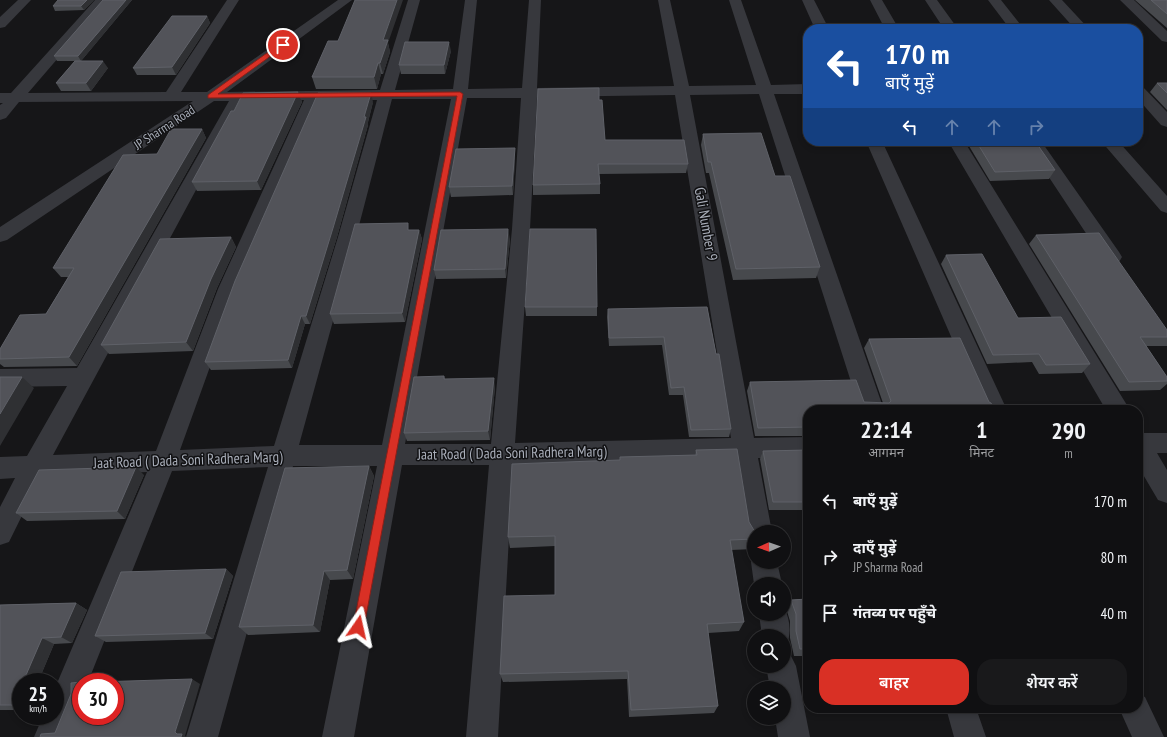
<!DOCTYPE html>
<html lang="hi">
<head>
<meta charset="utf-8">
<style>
  body { margin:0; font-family:"PT Sans Narrow","Noto Sans Devanagari",sans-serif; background:#19191b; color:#f1f3f6; height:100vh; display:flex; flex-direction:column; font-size:15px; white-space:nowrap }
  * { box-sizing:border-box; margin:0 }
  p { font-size:13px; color:#9c9d9f }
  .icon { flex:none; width:22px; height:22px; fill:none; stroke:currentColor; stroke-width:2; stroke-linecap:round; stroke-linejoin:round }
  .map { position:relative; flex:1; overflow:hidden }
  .details { position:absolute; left:803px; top:405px; width:340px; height:308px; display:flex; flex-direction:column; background:#101012; border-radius:16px; box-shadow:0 2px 6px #0003,0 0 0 1px #303032 }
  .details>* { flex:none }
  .hud { position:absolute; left:803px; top:24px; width:340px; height:122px; border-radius:16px; box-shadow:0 2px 6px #0003,0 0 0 1px #303032; background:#1a4fa0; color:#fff; overflow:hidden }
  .needle { width:26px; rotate:268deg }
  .buttons { position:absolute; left:747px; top:525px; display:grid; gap:8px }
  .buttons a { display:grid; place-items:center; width:44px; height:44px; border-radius:50%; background:#101012; box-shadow:0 2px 6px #0003,0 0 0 1px #303032; font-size:20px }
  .speed { position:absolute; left:12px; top:673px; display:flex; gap:8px; font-size:20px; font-weight:700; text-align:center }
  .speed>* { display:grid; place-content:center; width:52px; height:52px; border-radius:50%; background:#101012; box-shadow:0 2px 6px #0003,0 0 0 1px #303032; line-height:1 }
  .speed small { font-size:10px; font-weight:400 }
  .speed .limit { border:6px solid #d22; background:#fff; color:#111 }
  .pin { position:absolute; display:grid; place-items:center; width:34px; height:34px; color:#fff; margin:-17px; border:2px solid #fff; border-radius:50%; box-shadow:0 1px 4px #0007 }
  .me { position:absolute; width:44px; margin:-22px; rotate:11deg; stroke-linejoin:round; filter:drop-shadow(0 0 3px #0008) }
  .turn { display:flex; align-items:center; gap:14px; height:84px; padding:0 16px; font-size:18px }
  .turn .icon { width:52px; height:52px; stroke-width:2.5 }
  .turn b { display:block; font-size:28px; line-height:34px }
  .lanes { display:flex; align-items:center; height:38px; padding:0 16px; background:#0003; justify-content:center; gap:20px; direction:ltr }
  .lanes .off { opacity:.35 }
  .eta { display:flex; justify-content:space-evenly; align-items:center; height:68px; text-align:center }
  .eta b { font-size:24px; font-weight:600; line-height:28px }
  .action { display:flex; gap:8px; margin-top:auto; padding:8px 16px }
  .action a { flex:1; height:46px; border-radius:16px; background:#d93025; color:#fff; font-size:16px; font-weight:600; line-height:46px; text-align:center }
  .action a+a { background:#19191b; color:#f1f3f6 }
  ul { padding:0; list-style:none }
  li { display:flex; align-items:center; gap:12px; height:56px; padding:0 16px }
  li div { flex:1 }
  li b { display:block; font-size:15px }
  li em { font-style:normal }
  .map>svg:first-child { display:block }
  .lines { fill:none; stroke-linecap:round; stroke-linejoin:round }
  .minor { fill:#37383d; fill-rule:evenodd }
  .wall { fill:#47494d }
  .shaded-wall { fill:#2f3033 }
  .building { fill:#525359; stroke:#5f6168 }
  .route { fill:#d93025; stroke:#8d1f18 }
  .labels { text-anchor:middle; stroke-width:3; stroke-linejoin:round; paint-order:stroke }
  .far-street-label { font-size:13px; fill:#a8adb8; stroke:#111113 }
  .street-label { font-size:15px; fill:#a8adb8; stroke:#111113 }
</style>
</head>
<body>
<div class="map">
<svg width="1167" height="737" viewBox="0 0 1167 737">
  <rect width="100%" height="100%" fill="#161618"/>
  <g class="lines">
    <path class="minor" d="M18,0h13l-26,27 -5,1v-11z
      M95,0h13l-80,93 138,-1 61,-92h12l-58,92h26l131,-92h14l-125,92 153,-2 28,-90h12l-25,90 58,-1 12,-89h12l-9,89 54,-1 7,-88h12l-4,88 137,-2 -16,-86h12l19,86 67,-1 -27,-85h12l30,85 37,-1v10h-34l110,316h-24l-101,-316 -69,1 64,343 54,-1v20l-50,1 14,74h-18v10l-4,-1 -4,-9 -12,-73 -221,5 -15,273h-32l23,-272h-87l-48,272h-32l55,-271h-84l-75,271h-32l82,-270 -96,4 -84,211h-7v16l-15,39h-32l9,-21h12v-28l92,-216 -106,5 -32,65 -9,3v-38l15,-29 -15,1v-22l27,-1 40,-70 -67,1v-18l77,-1 152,-267h-15l-207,139 -7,2v-15l193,-126 -174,1 -13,16 -6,2v-15l3,-2h-3v-10h11zM675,95l56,343 -216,5 15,-214 7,-132zM467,98h54l-9,131 -21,215h-86zM392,99h59l-69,346h-83l57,-208zM304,100l-86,189 -62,162 -103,4 191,-354zM320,100h57l-39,137 -64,209 -94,4 58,-161z
      M802,0h12l15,29h-14z
      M870,0h12l17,29h-14z
      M925,0h12l21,29h-14z
      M988,0h13l23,29h-14z
      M1049,0h13l27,29h-14z
      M1120,0h14l33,31v11l-5,-1z
      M1138,85l5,2 24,25v15l-6,-2 -23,-26z
      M866,141h16l125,269h-24z
      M948,141h16l166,269h-24z
      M1025,141h16l78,111 3,5 -3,5 -7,2 -7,-2z
      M1101,141h17l49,55v17l-6,-2z
      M1138,433h29v20h-10l10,17v33l-9,-3 -20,-34z
      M754,554v8h23l5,22h-28l-3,-22z
      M784,607c6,13 8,26 2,39l-2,1v-11h-22l-3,-22h25z
      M784,653l7,3 5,10 14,71h-32l-3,-19h9v-30h-14l-4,-22h18z
      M1138,694l7,3 19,40h-32l-13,-29h19z
      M946,708h30l10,29h-32z"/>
  </g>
  <path class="wall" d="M94,0l-10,10 -29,1 -2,-5z
    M103,0h29l-51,61 27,7 -17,23h-30l-5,-8 19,-22h-18l-3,-5z
    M1135,0h32v28z
    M207,16l3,7 -34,52h-39l-4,-7z
    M388,43l2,9 -7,22h-2l-4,15h-61l-4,-12z
    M451,51l-6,23h-44l-2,-9z
    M1157,83h10v27l-17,-18z
    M298,92l4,10 -41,88 -64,1 -5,-9 42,-71z
    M599,100l6,40 83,24 -2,9 -87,1 1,10v10l-67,1v-10z
    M373,102l-5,20v3l-31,112 -27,87h-5l-13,44 -81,2 -6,-8z
    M202,129l4,9 -129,228 -73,1 -4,-3v-15l46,-35 22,-37h-7l-8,-9 104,-114z
    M703,134l72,42 45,91 -4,11 -83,2 -24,-107h-3l-5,-28z
    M966,141h69l20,29 -6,9 -59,2z
    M515,158l-2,37 -62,2 -2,-10z
    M410,230h9l3,9 -17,83 -71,2 -4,-10z
    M1036,235l131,95v16h-21l21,31v7l-7,6 -40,1 -91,-147z
    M231,237l5,10 -19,41 -24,63 -84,3 -8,-9z
    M510,239l-4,39 -70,1 -2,-9z
    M946,255l72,63 72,46 -8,9 -43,1 -7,-12 -45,2 -46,-100z
    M525,307h72v9h-71z
    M707,307l24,122 -2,8h-40l-6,-42h-14l-7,-50 -53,1 -2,-29 1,-8z
    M869,339l120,63 -181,8v26h-53l-8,-45 3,-9 114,20 19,1 -19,-55z
    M444,376l1,3 50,8 -5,53 -83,1 -3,-8z
    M696,450l53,72 5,10v17l-23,1 13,72 -5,9 -31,2 10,73 -4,7 -85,4 -2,-38 -124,3 -3,-8 55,-79v-49l-45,2 -2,-11 112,-77v-3l75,-2z
    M808,450v60h-39l-9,-51 3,-8z
    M369,466l5,10 -21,103 -23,1 -10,52 -72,3 -9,-8z
    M144,475l-19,44 -98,2 -11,-8z
    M226,569l7,7 -20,63 -107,3 -11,-6z
    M808,599v72l-3,-15h-11l-4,-18v-17l-4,-13 5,-8z
    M76,603l11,7 -15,33 -18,1 -16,38h-17v28h-21v-105z
    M816,708h130l-1,1 -128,5z"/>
  <path class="shaded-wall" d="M87,0h7l-10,10 -3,-4z
    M126,0h6l-51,61 -3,-5z
    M397,0h6l-15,43 2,9 -7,22 -3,-11 3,-23z
    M207,16l3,7 -34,52 -4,-8z
    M449,42l2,9 -6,23 -1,-9z
    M103,61l5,7 -17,23 -5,-8z
    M378,63l3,11 -4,15 -3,-12z
    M298,92l4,10 -41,88 -4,-9z
    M371,93l2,9 -5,20v3l-31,112 -27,87 -4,-8z
    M202,129l4,9 -129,228 -8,-9z
    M515,148v10l-2,37 -1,-9z
    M508,229l2,10 -4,39 -1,-9z
    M419,230l3,9 -17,83 -3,-9z
    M231,237l5,10 -19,41 -24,63 -7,-9 25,-63z
    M301,316l4,8 -13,44 -4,-8z
    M22,377l12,11 -34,58v-32z
    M494,378l1,9 -5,53 -2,-9z
    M369,466l5,10 -21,103 -6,-9z
    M136,467l8,8 -19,44 -8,-8z
    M226,569l7,7 -20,63 -8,-6z
    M324,571l6,9 -10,52 -7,-7z
    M76,603l11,7 -15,33 -11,-6z
    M42,638l12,6 -16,38h-15z
    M192,679l8,5 -15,52 2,1h-6l-4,-3 -2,-2z
    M21,687v21l-8,-3z"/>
  <path class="building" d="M58,0h29l-6,6h-28z
    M103,0h23l-48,56h-24z
    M355,0h42l-14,40h5l-8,23h-2l-4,14h-62l16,-36h10z
    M1151,0h16v14z
    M172,16h35l-35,51 -39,1z
    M892,28v1h-51z
    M405,42h44l-5,23h-45z
    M75,61h28l-17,22h-30z
    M1157,83h10v10z
    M599,88v12h3l3,40h79l4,24h-90l2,20 -67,1 5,-96z
    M298,92l-41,89 -65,1 39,-71h3l9,-18z
    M318,93h53l-7,24h2l-33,111 -27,88h-5l-13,44 -83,2 30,-81z
    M171,129h31l-133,228 -69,2v-10l20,-34 26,-1 28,-46h-21l70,-113 34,-1z
    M761,133l14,43h15l30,91 -84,2 -25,-107h-3l-5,-28z
    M976,141h59l20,29 -60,2z
    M515,148l-3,38 -63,1 7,-38z
    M408,223v7h11l-17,83 -72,1 25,-90z
    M508,229l-3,40 -71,1 7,-40z
    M530,229h66l1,78h-72z
    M1099,233l68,97v7h-27l27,40v4l-38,1 -93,-147z
    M231,237l-20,42 -25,63 -85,3 59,-106z
    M982,254l36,64 43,-1 29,47 -44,1 -7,-11 -46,1 -47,-100z
    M707,307l9,47h3l12,75 -40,1 -7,-43 -13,1 -7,-51 -55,1 -1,-29z
    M960,338l29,64 2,1 4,7h-187v17l-50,1 -8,-46 106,-2 8,22 25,1 2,-2 -22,-62z
    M444,376v3l50,-1 -6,53 -84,2 10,-56z
    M0,377h22l-22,37z
    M737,449l12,73 6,10h-1v7l-24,1 14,82 -37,2 11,82 -87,4 -3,-39 -128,3 4,-78 51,-1v-59l-47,1 4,-73 108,-4v-3l77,-2 -1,-5z
    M808,450v52h-35l-10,-51z
    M369,466l-22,104 -23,1 -11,54 -74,2 46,-159z
    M136,467l-19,44 -101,2 23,-43z
    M226,569l-21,64 -110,3 26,-64z
    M808,599v50h-8l-4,-18v-17l-5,-14z
    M76,603l-15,34 -19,1 -19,44h-2v5l-8,18h-13v-100z
    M192,679l-17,53 2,2h5l-1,3h-141l1,-3 14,-1 16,-39v-11l10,-1v34h34v-34h-19z"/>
  <path class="route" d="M281,43l5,2 -68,49 242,-2 3,2 -99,533 -1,4 -5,2 -4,-2 -1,-4 104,-531 -249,2v-3z"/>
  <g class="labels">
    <g class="far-street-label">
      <text transform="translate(164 127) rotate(-33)" y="5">JP Sharma Road</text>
    </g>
    <g class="street-label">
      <text transform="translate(706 224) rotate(80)" y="5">Gali Number 9</text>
      <text transform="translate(512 453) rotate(-1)" y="5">Jaat Road ( Dada Soni Radhera Marg)</text>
      <text transform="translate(188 460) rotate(-2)" y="5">Jaat Road ( Dada Soni Radhera Marg)</text>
    </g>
  </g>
</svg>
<div class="buttons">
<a><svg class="needle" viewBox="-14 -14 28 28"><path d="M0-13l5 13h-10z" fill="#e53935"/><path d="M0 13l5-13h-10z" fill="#9c9d9f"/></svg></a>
<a><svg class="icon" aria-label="sound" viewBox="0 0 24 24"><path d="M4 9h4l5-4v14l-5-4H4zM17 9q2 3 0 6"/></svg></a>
<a><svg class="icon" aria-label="search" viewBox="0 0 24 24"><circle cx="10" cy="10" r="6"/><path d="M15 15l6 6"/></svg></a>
<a><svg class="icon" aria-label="layers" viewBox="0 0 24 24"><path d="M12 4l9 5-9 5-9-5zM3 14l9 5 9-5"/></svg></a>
</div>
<div class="speed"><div>25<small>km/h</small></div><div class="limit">30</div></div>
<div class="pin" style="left:283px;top:45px;background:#d93025"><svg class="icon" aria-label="arrive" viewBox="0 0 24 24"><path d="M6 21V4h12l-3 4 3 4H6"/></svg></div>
<svg class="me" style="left:358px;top:627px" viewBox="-20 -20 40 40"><path d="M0-17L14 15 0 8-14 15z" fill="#d93025" stroke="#fff" stroke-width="4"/></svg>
<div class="hud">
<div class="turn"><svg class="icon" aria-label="left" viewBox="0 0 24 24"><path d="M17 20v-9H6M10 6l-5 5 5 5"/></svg><div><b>170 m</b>बाएँ मुड़ें</div></div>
<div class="lanes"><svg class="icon" aria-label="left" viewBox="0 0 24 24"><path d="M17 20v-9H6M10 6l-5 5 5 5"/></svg><svg class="icon off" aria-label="ahead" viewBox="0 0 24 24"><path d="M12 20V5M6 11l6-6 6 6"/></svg><svg class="icon off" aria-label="ahead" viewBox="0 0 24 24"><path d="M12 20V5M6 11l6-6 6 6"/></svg><svg class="icon off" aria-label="right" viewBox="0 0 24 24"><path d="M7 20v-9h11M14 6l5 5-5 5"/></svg></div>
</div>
<section class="details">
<div class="eta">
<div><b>22:14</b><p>आगमन</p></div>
<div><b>1</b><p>मिनट</p></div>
<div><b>290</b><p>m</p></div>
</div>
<ul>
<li><svg class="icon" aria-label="left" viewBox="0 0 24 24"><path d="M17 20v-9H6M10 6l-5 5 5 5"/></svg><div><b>बाएँ मुड़ें</b></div><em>170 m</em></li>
<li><svg class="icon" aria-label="right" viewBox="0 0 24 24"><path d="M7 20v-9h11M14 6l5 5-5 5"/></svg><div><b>दाएँ मुड़ें</b><p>JP Sharma Road</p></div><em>80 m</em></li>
<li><svg class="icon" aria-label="arrive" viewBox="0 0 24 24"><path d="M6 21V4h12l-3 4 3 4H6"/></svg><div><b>गंतव्य पर पहुँचे</b></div><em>40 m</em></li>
</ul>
<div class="action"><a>बाहर</a><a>शेयर करें</a></div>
</section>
</div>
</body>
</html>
